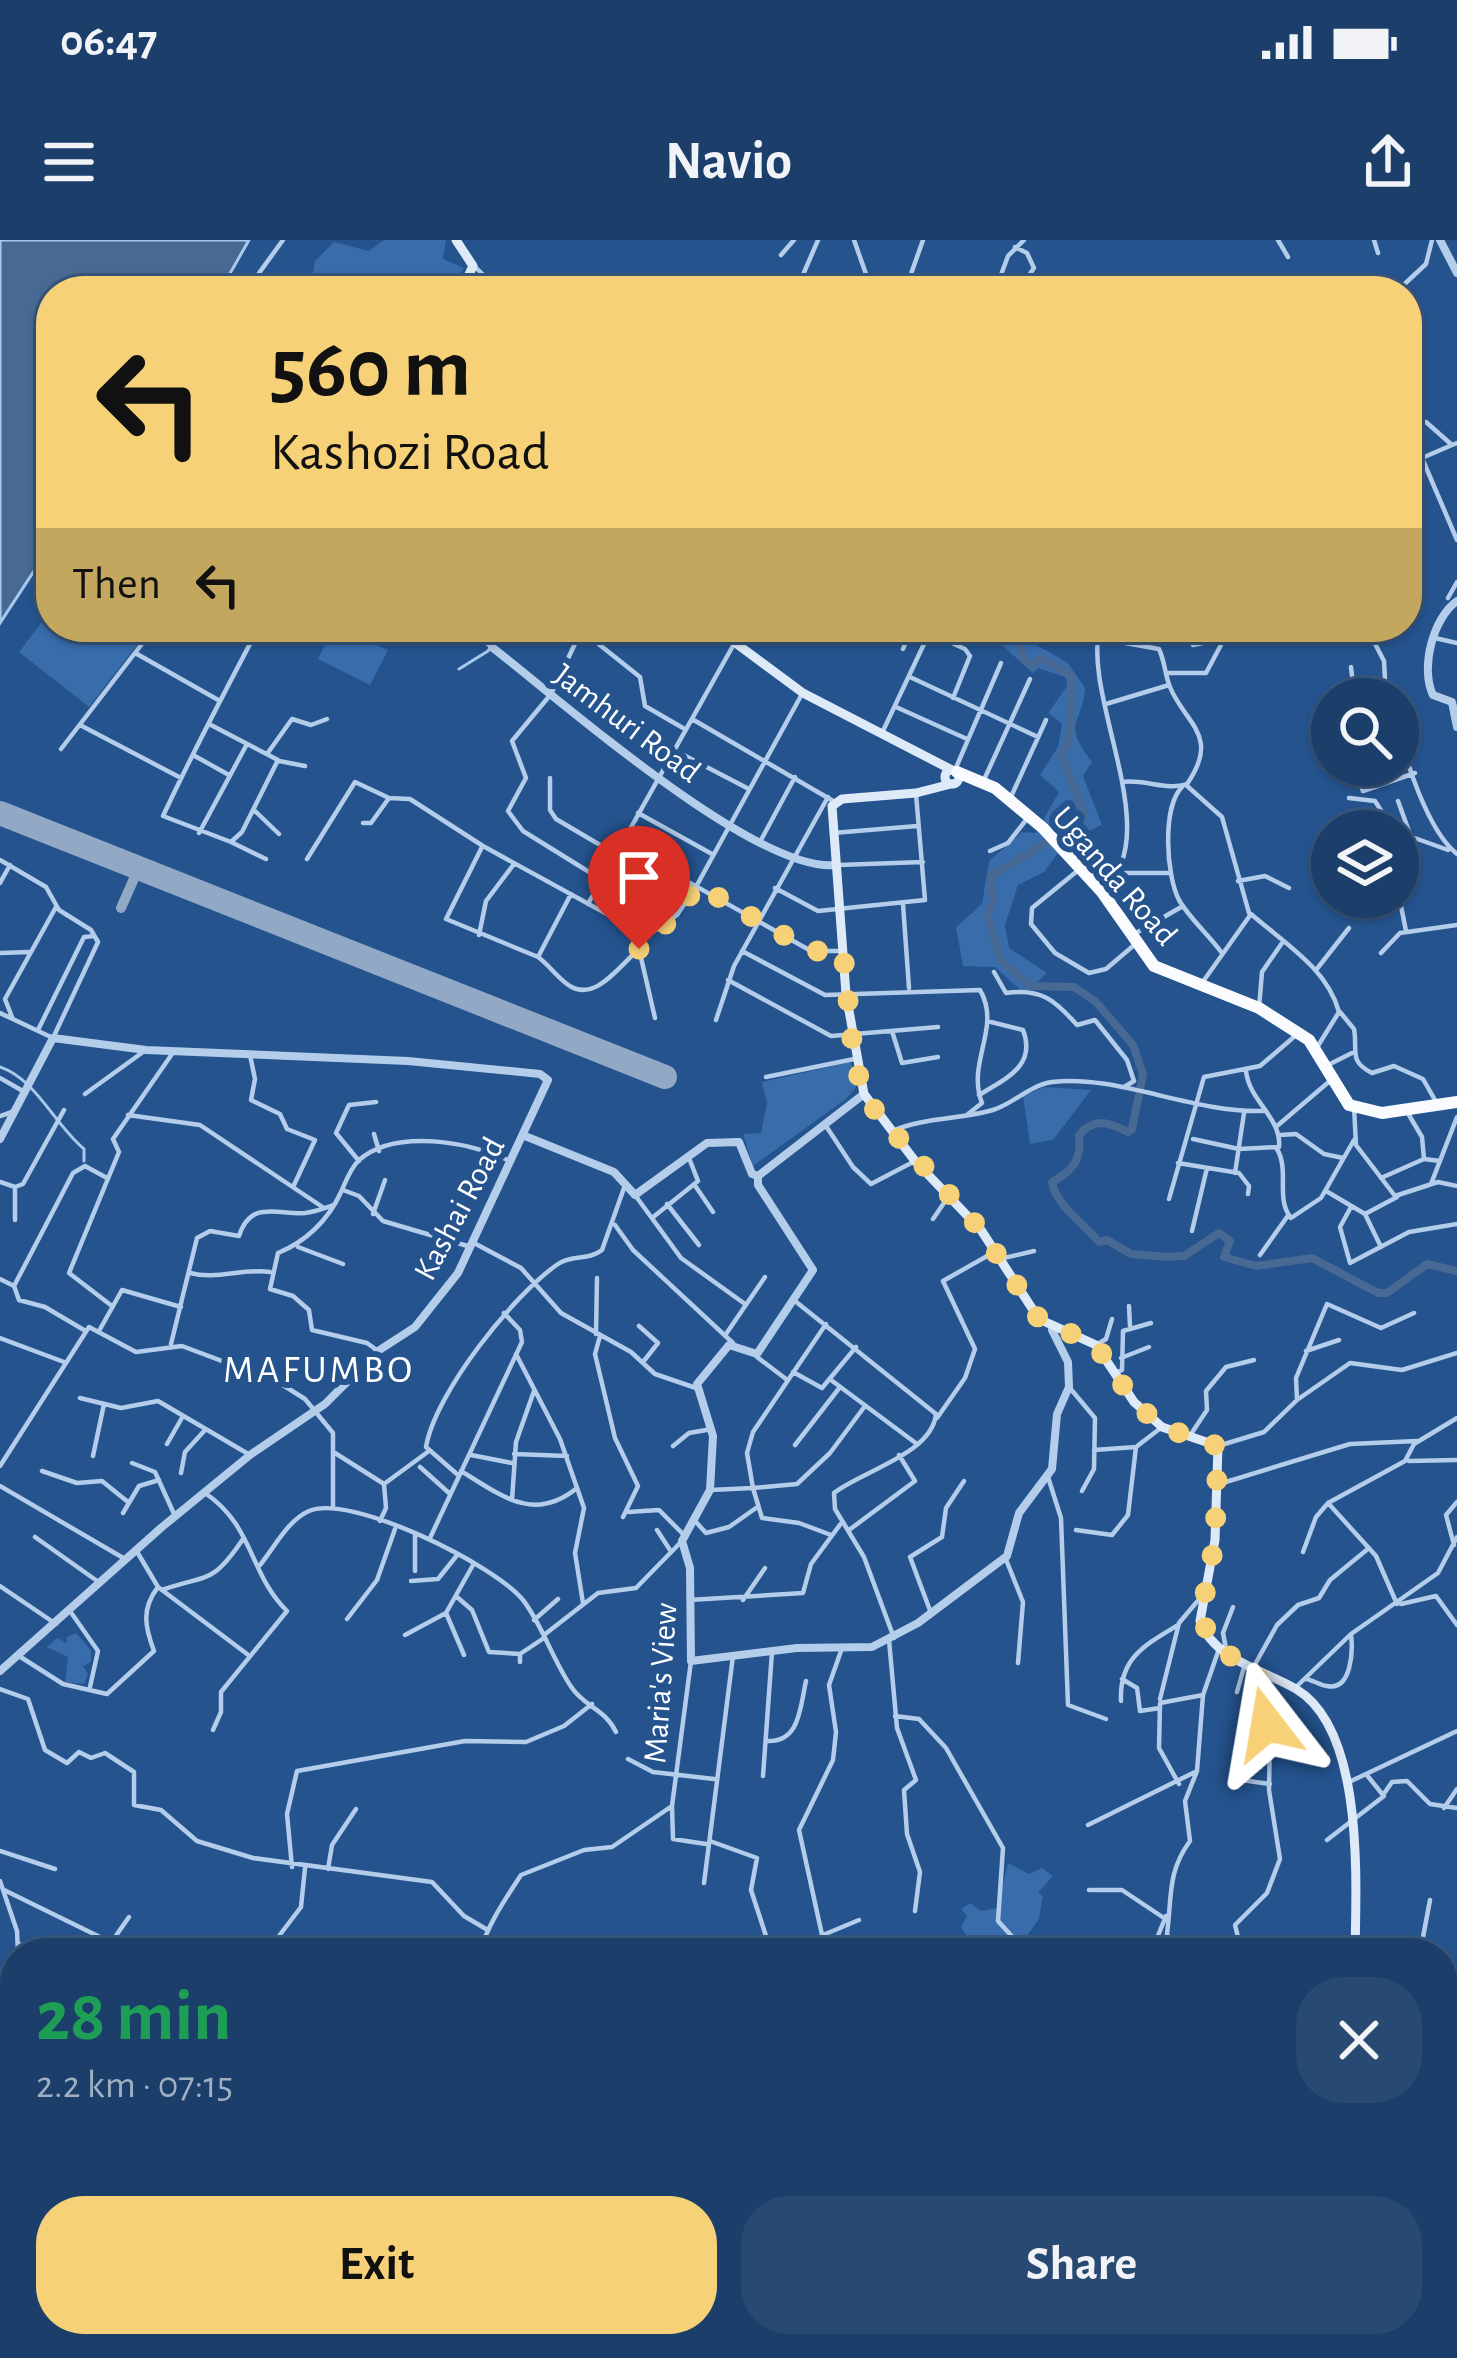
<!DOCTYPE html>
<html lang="en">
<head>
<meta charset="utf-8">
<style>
  body { margin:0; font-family:"Alegreya Sans",sans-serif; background:#284972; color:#f1f3f6; height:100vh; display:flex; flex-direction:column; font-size:45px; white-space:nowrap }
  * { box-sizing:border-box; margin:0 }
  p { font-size:39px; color:#a0aec1 }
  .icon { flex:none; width:66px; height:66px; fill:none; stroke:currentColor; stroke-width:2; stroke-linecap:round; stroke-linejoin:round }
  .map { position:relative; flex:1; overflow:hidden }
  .panel { position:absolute; left:0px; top:1698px; width:1458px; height:420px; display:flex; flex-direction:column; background:#1b3e6a; border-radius:48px 48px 0 0; box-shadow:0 3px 9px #0004,0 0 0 3px #39577e }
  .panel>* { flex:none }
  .guide { position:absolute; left:36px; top:36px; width:1386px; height:366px; border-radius:48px; box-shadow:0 3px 9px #0004,0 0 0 3px #39577e; background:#f6d177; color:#111; overflow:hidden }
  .buttons { position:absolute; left:1311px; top:438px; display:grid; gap:24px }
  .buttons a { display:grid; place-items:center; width:108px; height:108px; border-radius:50%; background:#1b3e6a; box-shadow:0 3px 9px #0004,0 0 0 3px #39577e; font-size:60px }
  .pin { position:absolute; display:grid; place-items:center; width:102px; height:102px; color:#fff; margin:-123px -51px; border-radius:50% 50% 50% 0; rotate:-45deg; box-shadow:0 0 12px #0007 }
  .pin .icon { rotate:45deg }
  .me { position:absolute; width:132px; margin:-66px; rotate:346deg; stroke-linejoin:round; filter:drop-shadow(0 0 9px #0008) }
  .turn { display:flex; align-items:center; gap:42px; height:252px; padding:0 36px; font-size:54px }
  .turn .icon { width:156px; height:156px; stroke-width:2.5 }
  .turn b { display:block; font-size:84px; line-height:102px }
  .then { display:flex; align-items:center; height:114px; padding:0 36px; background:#0003; gap:24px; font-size:45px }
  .round { display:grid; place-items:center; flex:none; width:126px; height:126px; border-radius:48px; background:#284972 }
  .head { display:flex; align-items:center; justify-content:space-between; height:204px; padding:0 36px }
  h1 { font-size:72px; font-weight:700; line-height:90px; color:#1e9e55 }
  .cta { display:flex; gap:24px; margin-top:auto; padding:24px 36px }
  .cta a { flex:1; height:138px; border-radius:48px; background:#f6d177; color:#111; font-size:48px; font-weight:700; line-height:138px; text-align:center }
  .cta a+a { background:#284972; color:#f1f3f6 }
  .status { display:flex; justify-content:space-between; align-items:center; height:84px; padding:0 60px; background:#1b3e6a; direction:ltr }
  .status svg { height:33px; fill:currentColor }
  header { display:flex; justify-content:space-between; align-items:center; height:156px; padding:0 36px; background:#1b3e6a; font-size:54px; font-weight:700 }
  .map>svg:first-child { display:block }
  .green { fill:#386cab }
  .water { fill:#486993; stroke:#a8c8ec; stroke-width:3 }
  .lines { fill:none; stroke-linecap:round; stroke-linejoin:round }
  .stream { stroke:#a8c8ec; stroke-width:3 }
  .river { stroke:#486993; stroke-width:8 }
  .taxiway { stroke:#92a9c6; stroke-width:10 }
  .runway { stroke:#92a9c6; stroke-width:24 }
  .minor { stroke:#b4cdeb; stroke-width:4.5 }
  .tertiary { stroke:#b4cdeb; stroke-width:8 }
  .secondary { stroke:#dfeaf9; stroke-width:9 }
  .primary { stroke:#f9fbff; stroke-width:12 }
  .route { stroke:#f6d177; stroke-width:21; stroke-dasharray:0 37.8 }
  .labels { text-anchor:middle; stroke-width:12; stroke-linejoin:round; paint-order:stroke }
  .street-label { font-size:33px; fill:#fff; stroke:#24538e }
  .quarter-label { font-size:39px; letter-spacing:3px; fill:#fff; stroke:#24538e }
</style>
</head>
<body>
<div class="status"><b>06:47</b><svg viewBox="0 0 49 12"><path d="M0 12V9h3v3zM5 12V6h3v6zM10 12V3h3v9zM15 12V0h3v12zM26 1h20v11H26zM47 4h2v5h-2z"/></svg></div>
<header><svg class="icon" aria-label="menu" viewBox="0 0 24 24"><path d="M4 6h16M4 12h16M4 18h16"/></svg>Navio<svg class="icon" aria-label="share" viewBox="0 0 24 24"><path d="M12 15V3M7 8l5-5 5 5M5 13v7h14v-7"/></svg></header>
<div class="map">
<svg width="1457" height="2118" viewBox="0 0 1457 2118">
  <rect width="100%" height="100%" fill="#24538e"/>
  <path class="green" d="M384,0h62l-3,19 21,9 -13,23h-175l35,-6 4,-24 19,-19 35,9z
    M51,370v17h100l-62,80 -70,-55z
    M334,387l54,23 -18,35 -52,-26z
    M984,387h48l-1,15 37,21 17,25c-3,39 -24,33 7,74l-9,14 19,49 -35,16 -23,31 -26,13 -13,40 4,23 38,25 -22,21 -30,-27 -32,-1 -7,-39 26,-23 7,-43 33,-29 14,1 23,-41 -19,-17 18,-28 4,-23 -14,-11 20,-28 -3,-8 -27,-9 -5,5 -30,-27 -20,-6z
    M851,822l6,24 -11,13 -93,67 -10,-32 18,-1 6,-30 -5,-21z
    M1044,847l47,3 -38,50 -23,4 -7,-48z
    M76,1393l15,17v12l-8,4 5,8 -4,10 -19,-2 3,-25 -21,-10 10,-9 10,5v-6z
    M1008,1623l21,11 13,-6 11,8 -15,17 5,3 -4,23 -24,34h-38l-16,-26 6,-11 -6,-7 9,-6 11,8 16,-3z"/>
  <path class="water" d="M0,0h249l-29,51h-169v254l-51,78z"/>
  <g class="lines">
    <path class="stream" d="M459,429l29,-18 14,-24
      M0,827c37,13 53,56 84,82v12"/>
    <path class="river" d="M326,51l28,-11 18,4 3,7
      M1014,387l10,32 8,6 10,-7 29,18 -1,62 -9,17 23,58 -2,7 -92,57 4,25 -7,11 13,47 31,26 43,1 22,15 37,43 10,29 -11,55 -4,3c-19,-10 -34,-15 -49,3 3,24 -6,36 -27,47 4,24 32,41 47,60l8,-2 24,14 36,3 17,-1 35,-23 11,8 -6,16 32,9 56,-8 66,35h9l40,-29 30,7"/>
    <path class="taxiway" d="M121,668l15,-34"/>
    <path class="runway" d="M0,573l665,264"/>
    <path class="minor" d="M854,0l12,34 -6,17
      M1278,0l10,17
      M1374,0l4,13
      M781,15l13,-15
      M473,25l27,26
      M998,43l10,-27 16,-16
      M246,51l37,-51
      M523,51l18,-12 24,10 80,2
      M796,51l22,-51
      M905,51l18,-51
      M992,51l6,-8 23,4 13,-19 -7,-15 -12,-6
      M1397,51l29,-27 6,-24
      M1407,180l19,2 26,23 5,-2
      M1452,205l-30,13 35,82
      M1448,358l9,-16
      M290,387l3,1
      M466,387l27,21
      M583,387l-32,67 -39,47 14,37 -18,33 15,20 79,49
      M1100,387c-19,71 68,209 2,264
      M1311,387l61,11 12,23 2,38
      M581,390l59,47 5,29 38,22
      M930,393l35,16 5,7 -17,42
      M1058,394l2,-7
      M1097,398l62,11c6,13 6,26 11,38 15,37 51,48 17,97 -20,7 -42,-5 -65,-2
      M1435,398l22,5
      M1193,405l29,-6
      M903,409l9,-22
      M137,414l83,47
      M1351,427l2,18
      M1167,433h39l24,-45
      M910,437l128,60
      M1343,459l12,-15 29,3
      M1106,464l63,-19
      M896,467l71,32
      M1398,478c4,37 30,113 59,136
      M692,479l143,83
      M209,484l69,36 -36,72 -11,10 -68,-26c30,-64 63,-127 96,-189
      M80,485l101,53
      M882,493l50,-106
      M61,509l94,-122
      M674,510l73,38
      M267,514l25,-35 19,6 16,-6
      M193,515l36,20
      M279,521l26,5
      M1352,525l11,26 52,-18
      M955,530l46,-107
      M550,538v32l6,9 61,36
      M983,542l47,-103
      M1186,545l36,32 27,96
      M1182,547c-20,20 -16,88 -3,113 11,19 30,35 43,53
      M1349,558l26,3 19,30
      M1010,559l36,-79
      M1398,561l12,33
      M254,570l25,24
      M638,573l74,41
      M363,583h8l18,-25 21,1 73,47 164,90
      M1398,592l50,18
      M199,593l48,-89
      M833,593l84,-7
      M761,600l34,-63
      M231,602l35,17
      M621,604l190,107h32
      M482,607l-36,72 92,38
      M990,611l18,-8 18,-23
      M307,619l48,-77 34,16
      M0,620l46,27 13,23 32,20 7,12 -45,96 -53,-25
      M839,625l84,-3
      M1076,632l-44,36 -1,16 24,29 34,20 17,-4 27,-23
      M1120,633h51
      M605,636l72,39
      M1238,641l27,-5 24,12
      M0,643l10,-18
      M775,648l43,23 107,-11 -9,-106
      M571,654l-33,63c11,8 18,19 29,27 27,21 53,-19 72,-35
      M588,664l146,-260
      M903,664l6,84
      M1401,666l5,25
      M1136,693l47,-27
      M479,695l7,-34 28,-37
      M742,711l83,44 155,-5c22,38 -14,72 2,113l-14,11
      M0,713l29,-1
      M1381,713l19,-20 57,-8
      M1316,730l33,-42
      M994,732l12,21c35,-5 49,7 71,32l18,-5 32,40 7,21 -10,6
      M728,740l103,56 107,-9
      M1202,743l49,-69c33,29 76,54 88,98l-23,37
      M1259,768l3,-36 20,-29
      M1340,772l14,17c4,22 -6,32 18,44l22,-7 29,13 12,21
      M12,777l-7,-18 51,-92
      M655,778l-16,-69 8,-13 30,-21 20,-30 105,-191
      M716,780l18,-54 94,-169
      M38,790l46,-93 10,-1
      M892,791l10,32 36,-6
      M250,815l5,24 -4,21 29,14 7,15 28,11 -21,45
      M1330,824l22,-11
      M766,837l88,-18
      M0,838l21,12
      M85,854l58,-42
      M979,855c26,-16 58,-29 44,-65l-32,-8
      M1354,867l2,38 39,51 43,-14 19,4
      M1406,870l16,27 2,22 16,2
      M128,875l72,10 124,83
      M0,876l12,-4
      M826,886l27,41 18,17 44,-23
      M1277,886l54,-46
      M892,891c33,-14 67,-11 101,-21 20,-6 37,-25 59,-28 64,-8 140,31 211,29
      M374,894l5,17
      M1280,895l16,-1 28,20 19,4
      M1193,899l46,10 40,-2c3,-29 -30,-46 -33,-76
      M1277,909c13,22 -2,49 14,69l30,-20 33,-58
      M359,921l-23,-28 13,-28 27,-3
      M1178,923l61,10 10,13 -1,8
      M1235,933l9,-60
      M1381,938l43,-19
      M0,942l15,5 8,-3 41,-74
      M694,944l19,28
      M1431,944l26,-67
      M15,947v33
      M343,950l16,6 24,25 88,26
      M1326,951l39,23 16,33
      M635,955l46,63 64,46
      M1169,959l35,-122 56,-11 35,-30
      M667,964l32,41
      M1351,967l-11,20 10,36 59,-31 48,-8
      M373,974l12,-34
      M1365,974l32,-17
      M652,978l46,-37 -9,-23
      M933,979l15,-22
      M615,985l18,25 100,93
      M1192,991l15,-63
      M474,1003l47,25 40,45 70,39 24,22 41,14
      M298,1007l45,17
      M1260,1015l27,-38
      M1004,1018l30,-7
      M190,1033c27,7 52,-5 80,-1
      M0,1039l14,7
      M795,1061l141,113c-4,40 -74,57 -102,79l1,16 29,48 30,81
      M112,1066l-43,-33 50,-121 -6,-13 59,-85
      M1129,1066l1,20
      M639,1086l19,17 -15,19
      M84,1090l-39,-23 -26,-7 -5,-14 59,-113 12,-7 22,12
      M99,1091l23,-41 59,17
      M596,1094l1,-56
      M726,1094l39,-57
      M600,1096l-5,18 20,84 23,48 -15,31
      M0,1098l64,24
      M171,1104l26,-106 13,-7 29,5c12,-37 39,-21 66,-23 10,-1 20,-5 29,-8
      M1096,1105l10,-6 6,-20
      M378,1111l-11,-8 -55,-13 -3,-20 -16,-14 -23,-7 8,-36c27,-11 50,-32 63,-61 5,-11 9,-23 18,-32 37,-32 112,-18 151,1
      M1306,1111l33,-11
      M516,1114l44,85 24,69 -9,45 8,50
      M757,1117l29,22
      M1121,1118l28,-11
      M793,1132l29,16 34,-41
      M1116,1133l6,-3 1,-39 28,-8
      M831,1140l86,64
      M1069,1147l26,31 -1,51 -12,22
      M80,1158l41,10 37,-7 92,54
      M1297,1160l-1,-22 31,-74 54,24 33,-15
      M937,1178l28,-40 10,-29 -32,-68 53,-30
      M1191,1194l16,-24 -1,-19 20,-24 28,-7
      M167,1204l16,-28
      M795,1205l45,-58
      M673,1206l16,-13 23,-4
      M1218,1206l46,-14 33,-32 53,-37 52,7 55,-17
      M1094,1210l42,-3 26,-20
      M335,1213l49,31
      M514,1214l53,2
      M471,1215l41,8
      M93,1216l11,-52
      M1409,1221l48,-1
      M132,1223l23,9 20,44
      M0,1226l89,-139 47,25 46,-6 96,36 27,17 28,34v73
      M420,1227l29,26
      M42,1231l35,12 25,-2 26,21
      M461,1231c41,25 73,52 116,17
      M181,1233l4,-21 20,-22
      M458,1235l-32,-28c9,-54 88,-153 132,-183 15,-10 30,-3 44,-14l22,-62
      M1048,1237l13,41 7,187 38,14
      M1216,1245l134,-41 67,-3
      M0,1246l125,73
      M710,1250l43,-2 -6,-35 6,-21 73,-108
      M205,1253c49,33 44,81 82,118l-66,81v20l-8,18
      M512,1260l4,-58 18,-51
      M1328,1263l48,53 21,48
      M628,1272l31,-2 25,25
      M123,1273l16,-27 20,-6
      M380,1281l6,-13 -2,-24 45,-33
      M696,1282l10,11 23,-6 27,-19
      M657,1290l13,20
      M849,1290l66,-49 -16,-26
      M1076,1290l36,5 16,-20 8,-68
      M831,1295l-32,-12 -37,-5 -9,-30 44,-4 33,-31 35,-47
      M35,1297l65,46
      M430,1298l92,-196 -2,-12 -16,-17
      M1454,1305l-8,-30 11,-13
      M136,1310l22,37 89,67
      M1303,1312l13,-35 12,-14 77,-42 9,-17 43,-26
      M1005,1317l18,45 -5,61
      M260,1325c14,-17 28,-45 49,-54 41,-18 186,54 214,89 20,26 30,61 49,88 13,19 33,21 44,44
      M415,1331v-35
      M411,1341l27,-2 20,-25
      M0,1346l56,38
      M162,1350c46,-16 50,-5 81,-51
      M457,1357l15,13 17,42 31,2v8
      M689,1360l114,-7 8,-29 31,-42
      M743,1360l22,-32
      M1401,1364l35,-8 21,29
      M70,1371l28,40 -8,36
      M446,1373l18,42
      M931,1373l-21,-56 32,-20 4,-29 18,-27
      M347,1379l30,-39 18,-51
      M534,1380l24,-21
      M405,1395l41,-22 27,-48
      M544,1395l54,-42 38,-5 46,-47
      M889,1400l8,88 19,52 -12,10 3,44 13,38 -5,39
      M1219,1409l-16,46 -6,76 -12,30 5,40c-23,31 -18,56 -23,93l4,7h30l26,12
      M520,1414l24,-16
      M1227,1414l-4,-21 10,-26
      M19,1416l44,28 44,10 47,-43c-9,-24 -13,-42 4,-64
      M1253,1428l24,-43 21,-20 21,-7 11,-18 39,-32
      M1122,1439l15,9 3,23 20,-3
      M1306,1439c7,1 13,6 21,7 25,5 26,-36 24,-52
      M1295,1448l56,-54 87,-61 19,-36
      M0,1449l28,10 17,51 22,13 12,-11 12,6 14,-5 29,19v33l27,5 36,31 56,17 179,24 32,34 22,13
      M1237,1452l8,-28
      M1160,1459l19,-76 22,-26
      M1121,1461c-2,-43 24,-56 57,-76
      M895,1476l24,3 27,29 57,100 -5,73 29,32
      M766,1501c34,2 34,-33 40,-60
      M628,1519l25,13 61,7
      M1366,1534l17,21 9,-13 15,-1 23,23 27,4
      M763,1536l9,-124
      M1241,1540l29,4
      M1349,1542l108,-51
      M1179,1544l-20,-36 1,-45 43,-8
      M672,1566l1,33 33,5
      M1444,1568l13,-19
      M1088,1585l109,-54
      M1327,1600l57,-44
      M710,1601l47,17 -6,32 15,46
      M0,1611l55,18
      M292,1627l-5,-53 10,-43 168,-30 61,1 38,-16 28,-22
      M328,1629l4,-24 24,-36
      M0,1641l17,50 1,22
      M704,1643l29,-227
      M4,1650l100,49 11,-2 14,-20
      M1089,1650h33l42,28
      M1166,1676l-11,27 16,-2
      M823,1695l36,-15
      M18,1704l33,9
      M266,1713l35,-46 4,-39
      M480,1713c6,-26 26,-55 41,-78l63,-25 28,-3 60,-41 19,-145
      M826,1713l-27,-123 34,-70 3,-28 -7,-47 12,-34
      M1242,1713l-7,-28 32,-32 13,-34 -11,-69 1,-57 -10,-22 -3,-40
      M1268,1713c26,-11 58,2 87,-4
      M1420,1713l10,-53
      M1443,1739l14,-4
      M0,1822l15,-3
      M1443,1889l14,10
      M1443,1915l14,-13
      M1443,1931l14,-4
      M0,1955l15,5
      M15,1978l-6,32 6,16
      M1443,2006l14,-8
      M1443,2102l14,-1
      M93,2103l18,15
      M699,2103l13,15
      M1443,2103l7,15
      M235,2118l25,-15
      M667,2118l1,-15
      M910,2118l1,-15
      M1373,2118l21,-15"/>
    <path class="tertiary" d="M1440,0l17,33
      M1457,361c-24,17 -37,67 -24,94l19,7 5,25
      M493,408c66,51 264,226 343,217
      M525,896l89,36 21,23 72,-52 32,-1 13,32 6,2 106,-82
      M0,899l53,-101 93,12 262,11 132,13 8,6 -90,193 -43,54 -37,24 -53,53 -75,51 -88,72 -162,144
      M758,936v9l55,85 -56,84 -28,-9 -32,39 16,52 -3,54 -28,51 8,27 1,93 106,-13 75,-1 46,-24 89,-67 12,-43 33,-44 5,-55 12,-27 -1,-25 -16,-32"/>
    <path class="secondary" d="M456,0l17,26 -12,25
      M714,387l89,66 149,77
      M945 537a7 7 0 1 1 14 0a7 7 0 1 1-14 0Z
      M951,544l-35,9 -74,6 -10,7 14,188 18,100 51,67 66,69 58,89 57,26 38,57 28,25 56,19 -3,94 -15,81c14,39 64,49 96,68 69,41 60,195 59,264
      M1314,2118l3,-15"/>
    <path class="primary" d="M957,532l38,16 48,40 59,64 52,74 105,42 50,32 40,65 33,8 75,-11"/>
  </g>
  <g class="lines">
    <path class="route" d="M639,709l7,-13 28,-17 23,-34 114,66h32l11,108 10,35 15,22 102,114 58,89 57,26 38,57 28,25 56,19 -3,94 -15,81 27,33 30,17 3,40 7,13"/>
  </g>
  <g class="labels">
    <g class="street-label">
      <text transform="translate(628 482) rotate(37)" y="12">Jamhuri Road</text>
      <text transform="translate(1116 635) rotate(49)" y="12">Uganda Road</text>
      <text transform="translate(458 968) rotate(-62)" y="12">Kashai Road</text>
      <text transform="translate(659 1443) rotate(-86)" y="12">Maria's View</text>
    </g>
    <g class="quarter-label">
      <text x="319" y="1142">MAFUMBO</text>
    </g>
  </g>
</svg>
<div class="buttons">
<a><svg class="icon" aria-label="search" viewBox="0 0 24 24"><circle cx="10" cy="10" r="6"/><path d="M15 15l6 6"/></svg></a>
<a><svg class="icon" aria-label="layers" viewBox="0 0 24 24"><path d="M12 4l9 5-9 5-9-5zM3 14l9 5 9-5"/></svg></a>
</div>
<div class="pin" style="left:639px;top:709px;background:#d93025"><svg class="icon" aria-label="arrive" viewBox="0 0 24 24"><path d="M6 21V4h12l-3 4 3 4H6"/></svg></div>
<svg class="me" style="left:1267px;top:1484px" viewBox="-20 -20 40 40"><path d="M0-17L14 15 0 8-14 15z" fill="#f6d177" stroke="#fff" stroke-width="4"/></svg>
<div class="guide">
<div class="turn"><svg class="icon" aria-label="left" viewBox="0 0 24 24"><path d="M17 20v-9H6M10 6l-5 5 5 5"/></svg><div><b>560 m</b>Kashozi Road</div></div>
<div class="then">Then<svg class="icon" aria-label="left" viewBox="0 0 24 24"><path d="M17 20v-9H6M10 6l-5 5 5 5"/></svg></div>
</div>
<section class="panel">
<div class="head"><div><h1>28 min</h1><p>2.2 km · 07:15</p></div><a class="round"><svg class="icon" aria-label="close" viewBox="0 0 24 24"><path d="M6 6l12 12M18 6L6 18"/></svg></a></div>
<div class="cta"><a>Exit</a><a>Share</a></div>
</section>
</div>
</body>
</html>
